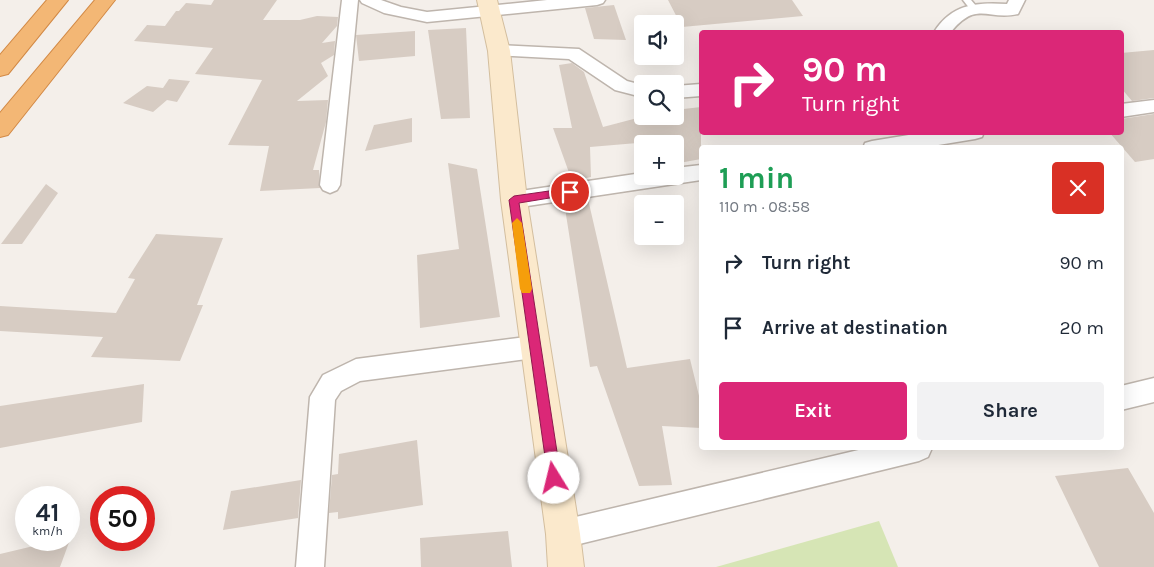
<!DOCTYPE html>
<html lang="en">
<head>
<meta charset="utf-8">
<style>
  body { margin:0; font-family:Karla,sans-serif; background:#f2f2f3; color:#1f2937; height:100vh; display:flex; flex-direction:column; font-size:19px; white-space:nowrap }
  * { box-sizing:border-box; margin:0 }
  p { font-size:16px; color:#747a83 }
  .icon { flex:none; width:28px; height:28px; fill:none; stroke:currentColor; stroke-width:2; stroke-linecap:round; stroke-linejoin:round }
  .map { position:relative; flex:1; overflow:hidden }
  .sheet { position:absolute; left:699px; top:145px; width:425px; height:305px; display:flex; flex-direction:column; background:#fff; border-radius:5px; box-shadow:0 5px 20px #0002 }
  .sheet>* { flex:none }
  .hud { position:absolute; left:699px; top:30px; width:425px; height:105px; border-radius:5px; box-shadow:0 5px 20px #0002; background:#db2777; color:#fff; overflow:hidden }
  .tools { position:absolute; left:634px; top:15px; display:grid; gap:10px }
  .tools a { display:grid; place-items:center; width:50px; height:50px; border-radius:5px; background:#fff; box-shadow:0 5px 20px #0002; font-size:25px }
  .speed { position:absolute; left:15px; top:486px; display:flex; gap:10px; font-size:25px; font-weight:700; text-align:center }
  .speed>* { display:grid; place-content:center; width:65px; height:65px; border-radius:50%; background:#fff; box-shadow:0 5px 20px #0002; line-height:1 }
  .speed small { font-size:12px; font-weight:400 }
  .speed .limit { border:8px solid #d22; background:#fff; color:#111 }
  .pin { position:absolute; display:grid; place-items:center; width:42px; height:42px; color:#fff; margin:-21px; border:2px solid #fff; border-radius:50%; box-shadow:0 1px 5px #0007 }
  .me { position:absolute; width:55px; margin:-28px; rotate:351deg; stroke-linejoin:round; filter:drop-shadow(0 0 4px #0008) }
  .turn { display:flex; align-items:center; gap:18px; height:105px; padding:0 20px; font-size:22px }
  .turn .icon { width:65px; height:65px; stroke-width:2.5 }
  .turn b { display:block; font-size:35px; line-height:42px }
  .round { display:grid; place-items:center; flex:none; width:52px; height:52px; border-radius:5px; background:#f2f2f3 }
  .headline { display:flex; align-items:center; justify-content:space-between; height:85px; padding:0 20px }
  h1 { font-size:30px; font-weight:700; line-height:38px; color:#1e9e55 }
  .action { display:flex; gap:10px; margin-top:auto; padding:10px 20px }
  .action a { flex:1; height:58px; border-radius:5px; background:#db2777; color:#fff; font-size:20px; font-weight:700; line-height:58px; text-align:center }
  .action a+a { background:#f2f2f3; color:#1f2937 }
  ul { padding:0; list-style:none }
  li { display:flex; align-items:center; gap:15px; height:65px; padding:0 20px }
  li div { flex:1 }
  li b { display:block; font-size:19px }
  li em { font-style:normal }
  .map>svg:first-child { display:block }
  .green { fill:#d6e5b5 }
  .building { fill:#d7ccc3 }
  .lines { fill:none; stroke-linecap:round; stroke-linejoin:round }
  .lane-casing { stroke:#beb5ad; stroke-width:3 }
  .street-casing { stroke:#beb5ad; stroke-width:3 }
  .secondary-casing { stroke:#d3be9e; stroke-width:2 }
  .highway-casing { stroke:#d28945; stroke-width:2 }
  .lane { fill:#fff; fill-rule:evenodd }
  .street { fill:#fff; fill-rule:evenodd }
  .secondary { fill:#fbe9cc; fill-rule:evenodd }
  .highway { fill:#f3b775; fill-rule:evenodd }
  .route { fill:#db2777; stroke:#8e194d }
  .slow { fill:#f59e0b }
</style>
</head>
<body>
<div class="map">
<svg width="1154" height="567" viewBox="0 0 1154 567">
  <rect width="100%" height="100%" fill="#f4efea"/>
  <path class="green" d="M879,521l19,46h-182z"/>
  <path class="building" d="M214,0h63l-14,20h37l17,-4 21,1 -1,9 -15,17 13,-2 -1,14 -13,8 7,13 -31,25 31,-1 -2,22 -13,48h6l1,18 -60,3 9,-45 -41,-1 34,-65 -67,-6 18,-26 -79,-7 13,-16 18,1 11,-15h3l7,-8 25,2z
    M668,0h124l11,16 -121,11z
    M614,5l12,35 -32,-1 -9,-31z
    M466,28l4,90 -29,1 -13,-89z
    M415,31v25l-56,5 -3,-26z
    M1154,50v48l-22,3 -11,-13v-35z
    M572,63l12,9 19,55 42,-11h30v-6l26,-3v52l-22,4 -6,-23 -83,7 1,30 -19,4 -19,-53h19l-13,-63z
    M169,79l21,2 -13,21 -10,-2 -14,12 -30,-9 24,-17 16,2z
    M1154,114v45l-19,3 -26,-30h12v-13z
    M412,118v24l-47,9 9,-26z
    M448,163l29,6 23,148 -80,11 -3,-73 42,-6z
    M46,184l12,9 -36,51h-21z
    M588,199l39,169 63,-9 11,45v24l-39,-2 10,59 -33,1 -42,-120 -7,1 -26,-165z
    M156,234l67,4 -26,67h6l-23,56 -89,-4 12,-20 -103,-6v-25l116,7 19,-34 -7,-1z
    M144,384l-2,38 -142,26v-42z
    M417,440l6,65 -85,14v-7l-9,1 3,-38 6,-1 1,-20z
    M1128,468l26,45v54h-55l-44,-91z
    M301,480l-3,38 -75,12 8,-39z
    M508,531l4,36h-91l-1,-29z
    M71,537l-11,30h-60v-13l59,-14h10z"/>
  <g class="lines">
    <g class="lane-casing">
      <path id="lane" d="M963,0h8l6,7 -1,2h-6z"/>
    </g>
    <g class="street-casing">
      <path id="street" d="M342,0h16l-18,185 -3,5 -7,3 -7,-3 -3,-5z
        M360,0h21l20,7 26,5 120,-12h58l-2,3 -6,2 -170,17 -43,-9 -22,-10z
        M1009,0h16l-7,14c-31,7 -41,-14 -67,18h-17c18,-28 42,-30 73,-28z
        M499,45l80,4 48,32 15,4v12l-27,-7 -46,-31 -76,-4 -3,-4 3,-4z
        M701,84v12l-26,2v-12z
        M1154,100v12l-33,5v-13z
        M927,132h57l-2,5 -7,2 -55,9h-57l2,-5 7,-2z
        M701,165v15l-187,28 -7,-2 -3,-6 3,-6 7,-2 128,-19v3h33v-8z
        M534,336l8,3 4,8 -4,8 -8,3 -174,23 -19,10 -6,9 -11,167h-28l14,-170 13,-22 33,-16z
        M1154,378v24l-33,8v-24z
        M867,448h65l-4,9 -9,4 -356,87 -10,-4 -4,-10 4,-10 10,-4z"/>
    </g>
    <g class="secondary-casing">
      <path id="secondary" d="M477,0h20l13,51 17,149 53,334 4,33h-36l-2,-33 -45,-334 -13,-149z"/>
    </g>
    <g class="highway-casing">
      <path id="highway" d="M47,0h21l-60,74 -8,2v-21z
        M95,0h20l-107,135 -8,2v-24z"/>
    </g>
    <use href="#lane" class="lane"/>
    <use href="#street" class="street"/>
    <use href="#secondary" class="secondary"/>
    <use href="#highway" class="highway"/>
  </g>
  <path class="route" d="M570,188l4,1 1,3 -1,2 -55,9 42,275 -2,5 -5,2 -4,-2 -2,-5 -39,-278 5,-4z"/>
  <path class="slow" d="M517,218l5,5 10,66 -2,4h-8l-2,-4 -8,-66z"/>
</svg>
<div class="tools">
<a><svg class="icon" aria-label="sound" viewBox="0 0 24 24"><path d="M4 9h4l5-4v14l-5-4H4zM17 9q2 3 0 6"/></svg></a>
<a><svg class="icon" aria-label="search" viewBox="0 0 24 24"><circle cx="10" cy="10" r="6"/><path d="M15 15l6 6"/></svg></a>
<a>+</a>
<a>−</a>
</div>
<div class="speed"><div>41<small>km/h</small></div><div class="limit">50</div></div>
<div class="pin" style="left:570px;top:192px;background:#d93025"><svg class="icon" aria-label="arrive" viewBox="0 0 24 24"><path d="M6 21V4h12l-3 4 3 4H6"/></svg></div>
<svg class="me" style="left:554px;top:478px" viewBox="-20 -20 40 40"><circle r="19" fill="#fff"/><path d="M0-13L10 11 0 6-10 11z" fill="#db2777"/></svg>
<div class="hud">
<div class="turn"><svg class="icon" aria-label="right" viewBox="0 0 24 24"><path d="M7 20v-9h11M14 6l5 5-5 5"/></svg><div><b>90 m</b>Turn right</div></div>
</div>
<section class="sheet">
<div class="headline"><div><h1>1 min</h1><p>110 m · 08:58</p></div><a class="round" style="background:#d93025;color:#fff"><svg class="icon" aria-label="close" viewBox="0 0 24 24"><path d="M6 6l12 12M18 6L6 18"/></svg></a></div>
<ul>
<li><svg class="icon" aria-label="right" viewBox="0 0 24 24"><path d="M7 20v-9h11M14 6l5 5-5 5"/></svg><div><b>Turn right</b></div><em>90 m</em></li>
<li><svg class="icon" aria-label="arrive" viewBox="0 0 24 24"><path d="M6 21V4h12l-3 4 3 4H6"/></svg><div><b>Arrive at destination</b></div><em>20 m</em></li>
</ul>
<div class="action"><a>Exit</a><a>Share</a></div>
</section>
</div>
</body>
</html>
